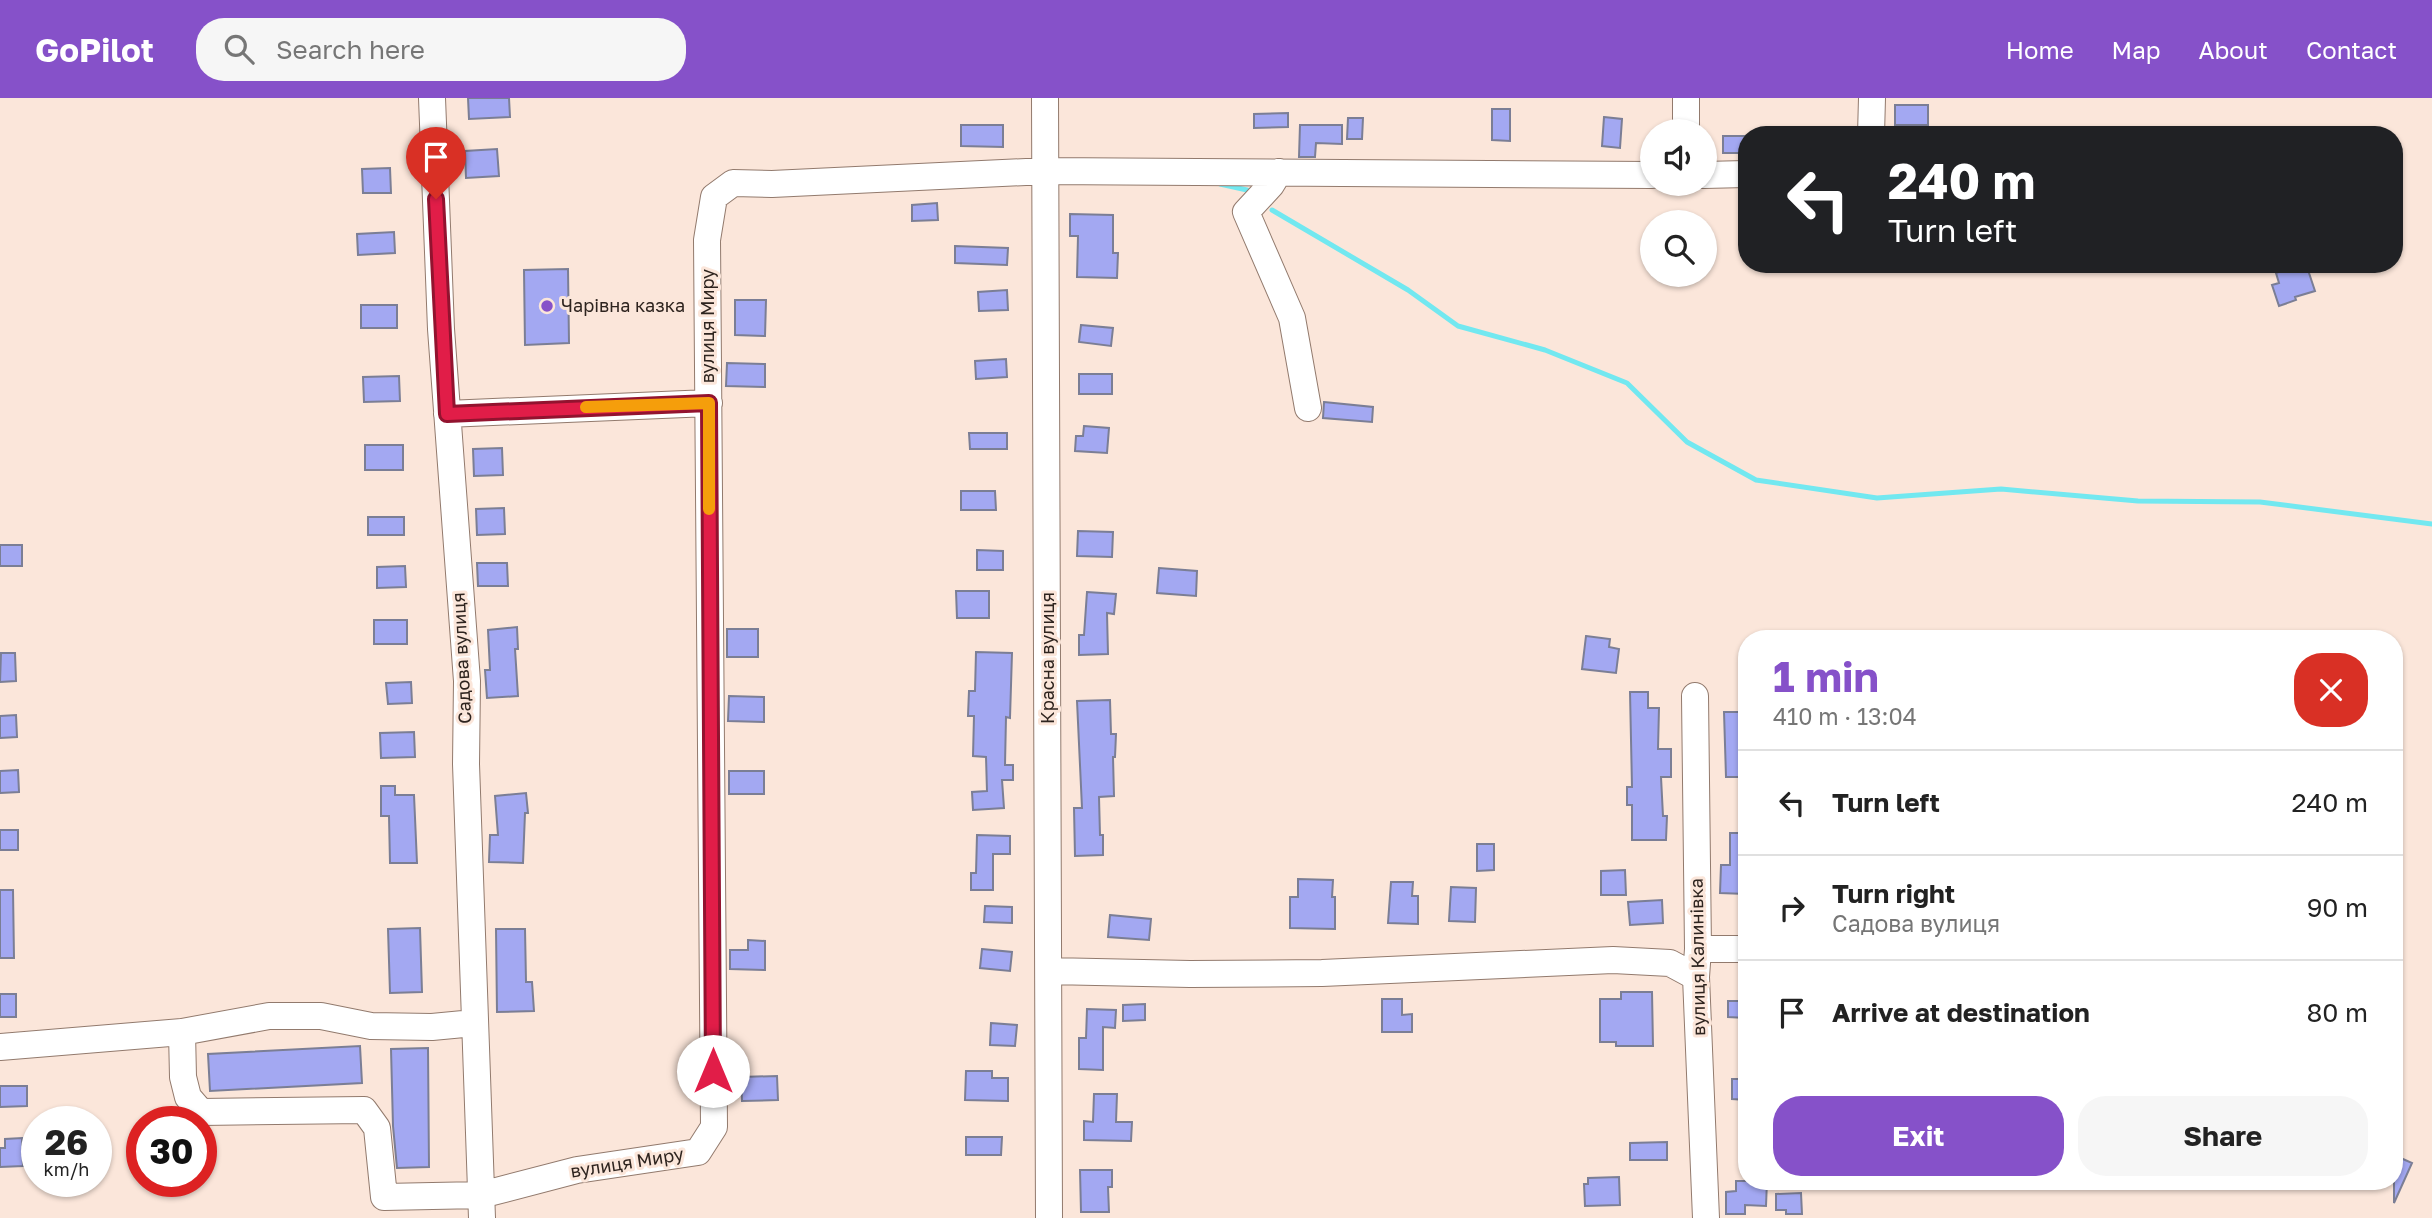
<!DOCTYPE html>
<html lang="en">
<head>
<meta charset="utf-8">
<style>
  body { margin:0; font-family:"Golos Text",sans-serif; background:#f6f6f6; color:#222; height:100vh; display:flex; flex-direction:column; font-size:26px; white-space:nowrap }
  * { box-sizing:border-box; margin:0 }
  p { font-size:23px; color:#767676 }
  .icon { flex:none; width:38px; height:38px; fill:none; stroke:currentColor; stroke-width:2; stroke-linecap:round; stroke-linejoin:round }
  .map { position:relative; flex:1; overflow:hidden }
  .details { position:absolute; left:1738px; top:532px; width:665px; height:560px; display:flex; flex-direction:column; background:#fff; border-radius:28px; box-shadow:0 2px 5px #0004 }
  .details>* { flex:none }
  .guide { position:absolute; left:1738px; top:28px; width:665px; height:147px; border-radius:28px; box-shadow:0 2px 5px #0004; background:#202124; color:#fff; overflow:hidden }
  .fabs { position:absolute; left:1640px; top:21px; display:grid; gap:14px }
  .fabs a { display:grid; place-items:center; width:77px; height:77px; border-radius:50%; background:#fff; box-shadow:0 2px 5px #0004; font-size:35px }
  .speed { position:absolute; left:21px; top:1008px; display:flex; gap:14px; font-size:35px; font-weight:700; text-align:center }
  .speed>* { display:grid; place-content:center; width:91px; height:91px; border-radius:50%; background:#fff; box-shadow:0 2px 5px #0004; line-height:1 }
  .speed small { font-size:18px; font-weight:400 }
  .speed .limit { border:10px solid #d22; background:#fff; color:#111 }
  .pin { position:absolute; display:grid; place-items:center; width:60px; height:60px; color:#fff; margin:-72px -30px; border-radius:50% 50% 50% 0; rotate:-45deg; box-shadow:0 0 7px #0007 }
  .pin .icon { rotate:45deg }
  .me { position:absolute; width:77px; margin:-38px; rotate:0deg; stroke-linejoin:round; filter:drop-shadow(0 0 5px #0008) }
  .turn { display:flex; align-items:center; gap:24px; height:147px; padding:0 35px; font-size:32px }
  .turn .icon { width:91px; height:91px; stroke-width:2.5 }
  .turn b { display:block; font-size:49px; line-height:60px }
  .round { display:grid; place-items:center; flex:none; width:74px; height:74px; border-radius:28px; background:#f6f6f6 }
  .head { display:flex; align-items:center; justify-content:space-between; height:119px; padding:0 35px }
  h1 { font-size:42px; font-weight:700; line-height:52px; color:#8651c9 }
  .action { display:flex; gap:14px; margin-top:auto; padding:14px 35px }
  .action a { flex:1; height:80px; border-radius:28px; background:#8651c9; color:#fff; font-size:28px; font-weight:700; line-height:80px; text-align:center }
  .action a+a { background:#f6f6f6; color:#222 }
  ul { padding:0; list-style:none }
  li { display:flex; align-items:center; gap:21px; height:105px; padding:0 35px; border-top:2px solid #e0e0e0 }
  li div { flex:1 }
  li b { display:block; font-size:26px }
  li em { font-style:normal }
  header { display:flex; align-items:center; gap:42px; box-sizing:border-box; height:98px; padding:0 35px; background:#8651c9; color:#fff }
  header strong { font-size:33px }
  nav { display:flex; gap:38px; margin-inline-start:auto; font-size:24px }
  .search { width:490px; height:63px; background:#f6f6f6; display:flex; align-items:center; gap:18px; box-sizing:border-box; padding:0 24px; border-radius:28px; color:#767676; font-size:26px }
  .map>svg:first-child { display:block }
  .lines { fill:none; stroke-linecap:round; stroke-linejoin:round }
  .stream { stroke:#72e8f0; stroke-width:5 }
  .building { fill:#a3a8f2; stroke:#7b7e95; stroke-width:2 }
  .minor-casing { stroke:#927a6d; stroke-width:28 }
  .minor { stroke:#fff; stroke-width:26 }
  .route-casing { stroke:#92132f; stroke-width:18 }
  .route { stroke:#e11d48; stroke-width:12 }
  .slow { stroke:#f59e0b; stroke-width:12 }
  .poi-dot { fill:#8651c9; stroke:#fbe6da; stroke-width:2.5 }
  .labels { text-anchor:middle; stroke-width:6; stroke-linejoin:round; paint-order:stroke }
  .poi-label { font-size:18px; fill:#2e241f; stroke:#fbe6da; text-anchor:start }
  .street-label { font-size:18px; fill:#2e241f; stroke:#fbe6da }
</style>
</head>
<body>
<header>
<strong>GoPilot</strong>
<div class="search"><svg class="icon" aria-label="search" viewBox="0 0 24 24"><circle cx="10" cy="10" r="6"/><path d="M15 15l6 6"/></svg>Search here</div>
<nav><a>Home</a><a>Map</a><a>About</a><a>Contact</a></nav>
</header>
<div class="map">
<svg width="2432" height="1120" viewBox="0 0 2432 1120">
  <rect width="100%" height="100%" fill="#fbe6da"/>
  <g class="lines">
    <path class="stream" d="M1220,86l27,6
      M1272,112l136,80 50,36 87,24 82,33 60,59 69,38 121,18 124,-9 137,12 122,1 172,22"/>
  </g>
  <path class="building" d="M468,0h41l1,19 -41,2z
    M1895,7h33v20h-33z
    M1492,11h18v32l-18,-1z
    M1288,15v14l-34,1v-14z
    M1604,19l18,2 -2,29 -18,-2z
    M1348,20h15l-1,21h-15z
    M961,27h42v22l-42,-1z
    M1300,27h42v19l-26,-1 -1,14h-16z
    M1723,38h23v17h-23z
    M497,51l2,27 -33,2 -1,-27z
    M390,70l1,25h-28l-1,-24z
    M937,105l1,17 -26,1v-16z
    M1070,116l43,1v38h5l-1,25 -40,-1 1,-41h-8z
    M394,134l1,21 -37,2 -1,-21z
    M955,148l53,2 -1,17 -52,-2z
    M2300,166h6l9,27 -20,6 1,3 -17,6 -7,-21 7,-2 -3,-10z
    M568,171l1,74 -44,2 -1,-75z
    M1007,192l1,20 -29,1 -1,-19z
    M735,202h31l-1,36 -30,-1z
    M361,207h36v23h-36z
    M1081,227l32,3 -2,18 -32,-4z
    M1006,261l1,18 -31,2 -1,-18z
    M727,265l38,1v23l-39,-1z
    M1079,276h33v20h-33z
    M399,278l1,25 -36,1 -1,-25z
    M1324,304l49,5 -1,15 -49,-4z
    M1084,328l25,2 -2,25 -32,-2 1,-15h7z
    M969,335h38v16h-37z
    M365,347h38v25h-38z
    M502,350l1,27 -29,1 -1,-27z
    M961,393h34l1,19h-35z
    M504,410l1,26 -28,1 -1,-26z
    M368,419h36v18h-36z
    M1078,433l35,1 -1,25 -35,-1z
    M0,447h22v21h-22z
    M977,452l26,1v19h-26z
    M477,465h30l1,23h-30z
    M405,468l1,21 -29,1v-21z
    M1159,470l38,3 -1,25 -39,-3z
    M956,493h33v27h-32z
    M1087,494l29,2 -2,20 -7,-1 1,41 -29,1v-20h5z
    M374,522h33v24h-33z
    M517,529l1,22h-3l3,47 -31,2 -2,-28h5l-2,-40z
    M727,531h31v28h-31z
    M1586,538l24,3 -1,8 10,2 -3,24 -34,-4z
    M976,554l36,1 -2,65 -4,-1 -1,48h8v15h-11l2,28 -31,2 -1,-18 15,-1 -1,-34 -13,-1 1,-40h-6l1,-25h6z
    M1,555h14l1,28 -16,1z
    M411,584l1,21 -24,1 -2,-21z
    M1630,594h18v16h11l-1,41h13v28h-10l2,39h4l-1,24h-34v-35h-5v-18h5z
    M729,598l35,1v25l-36,-1z
    M1110,602l1,34h5l-1,23h-2l1,39 -15,1 1,38h3v20l-28,1 -1,-48h8l-5,-107z
    M1724,614h22v65h-20z
    M16,617l1,22 -17,1v-22z
    M414,634l1,25 -34,1 -1,-25z
    M18,672l1,22 -19,1v-22z
    M729,673h35v23h-35z
    M381,688h14v9h19l3,68h-27l-1,-47h-8z
    M526,695l2,20h-3l-2,50 -34,-1 1,-27h8l-3,-39z
    M0,732h18v20h-18z
    M1730,735h16v61l-26,-1 1,-28h9z
    M977,737l33,1v18h-17v36h-22v-17h5z
    M1477,746h17v26l-17,1z
    M1625,772l1,25h-25v-24z
    M1298,781l35,1 -1,17h3v32l-45,-1v-31h8z
    M1391,784h22l-1,14h6v28l-30,-1z
    M1451,789l25,1 -1,34 -26,-1z
    M0,792h13l1,68h-14z
    M1662,802l1,23 -33,2 -2,-23z
    M985,808l27,1v16l-28,-1z
    M1110,817l41,4 -2,21 -41,-3z
    M420,830l2,64 -32,1 -2,-64z
    M496,831h29l1,53h6l2,29 -37,1z
    M748,842l17,1v29l-35,-1v-19h18z
    M982,851l30,3 -2,19 -30,-3z
    M1621,894h31l1,54h-37v-4h-16v-43h21z
    M0,896h16v23h-16z
    M1382,901h20v16l10,-1v18h-30z
    M1728,903h18v17l-18,-1z
    M1145,906v16l-22,1v-16z
    M1087,911l29,1 -1,18 -12,-1v43l-24,-1v-31h7z
    M991,925l26,2 -2,21 -25,-1z
    M360,948l2,37 -152,8 -2,-37z
    M428,950l1,119 -32,1 -4,-42 -2,-77z
    M966,973h26v7h16v23l-43,-1z
    M777,978l1,24 -36,1 -1,-24z
    M1732,981h14v21l-14,-1z
    M0,988h27v20l-27,1z
    M1094,996h23l-1,28h16l-1,19 -47,-1v-19l9,1z
    M966,1039h36l-1,18h-35z
    M22,1040l1,28 -23,1v-19h5v-9z
    M1667,1044v18h-37v-17z
    M2394,1057l18,8 -18,40z
    M1080,1072h32v17h-4l1,25h-28z
    M1619,1079l1,28 -35,1 -1,-22h4v-6z
    M1736,1083h31l-1,25 -21,-1v9h-19v-22l10,-1z
    M1801,1095l1,21h-16v-4h-10v-16z"/>
  <g class="lines">
    <g class="minor-casing">
      <path id="minor" d="M432,0l9,231 26,352 -1,83 16,454
        M1045,0l4,1120
        M1686,33v-33
        M1871,37l1,-37
        M1279,74l-8,13 -25,27 46,106 16,90
        M1704,77l42,-1
        M447,316l262,-11
        M1695,598l3,253 -2,28 10,241
        M1698,851h48
        M1049,873l141,3 132,-1 291,-13 57,3 26,14
        M182,934l1,45 5,20 13,15 163,-2 13,18 7,69 97,-2 96,-25 121,-18 16,-25 -7,-887 7,-43 19,-14 39,1 274,-13 606,4
        M0,949l182,-15 87,-16h52l50,10 61,1 42,-4"/>
    </g>
    <use href="#minor" class="minor"/>
  </g>
  <g class="lines">
    <g class="route-casing">
      <path id="route" d="M436,101l11,215 262,-11 4,668"/>
    </g>
    <use href="#route" class="route"/>
    <path class="slow" d="M586,309l123,-4v106"/>
  </g>
  <circle class="poi-dot" cx="547" cy="208" r="7"/>
  <g class="labels">
    <g class="poi-label">
      <text x="561" y="214">Чарівна казка</text>
    </g>
    <g class="street-label">
      <text transform="translate(708 228) rotate(-90)" y="6">вулиця Миру</text>
      <text transform="translate(462 560) rotate(-93)" y="6">Садова вулиця</text>
      <text transform="translate(1048 560) rotate(-90)" y="6">Красна вулиця</text>
      <text transform="translate(1698 859) rotate(-91)" y="6">вулиця Калинівка</text>
      <text transform="translate(627 1065) rotate(-9)" y="6">вулиця Миру</text>
    </g>
  </g>
</svg>
<div class="fabs">
<a><svg class="icon" aria-label="sound" viewBox="0 0 24 24"><path d="M4 9h4l5-4v14l-5-4H4zM17 9q2 3 0 6"/></svg></a>
<a><svg class="icon" aria-label="search" viewBox="0 0 24 24"><circle cx="10" cy="10" r="6"/><path d="M15 15l6 6"/></svg></a>
</div>
<div class="speed"><div>26<small>km/h</small></div><div class="limit">30</div></div>
<div class="pin" style="left:436px;top:101px;background:#d93025"><svg class="icon" aria-label="arrive" viewBox="0 0 24 24"><path d="M6 21V4h12l-3 4 3 4H6"/></svg></div>
<svg class="me" style="left:713px;top:973px" viewBox="-20 -20 40 40"><circle r="19" fill="#fff"/><path d="M0-13L10 11 0 6-10 11z" fill="#e11d48"/></svg>
<div class="guide">
<div class="turn"><svg class="icon" aria-label="left" viewBox="0 0 24 24"><path d="M17 20v-9H6M10 6l-5 5 5 5"/></svg><div><b>240 m</b>Turn left</div></div>
</div>
<section class="details">
<div class="head"><div><h1>1 min</h1><p>410 m · 13:04</p></div><a class="round" style="background:#d93025;color:#fff"><svg class="icon" aria-label="close" viewBox="0 0 24 24"><path d="M6 6l12 12M18 6L6 18"/></svg></a></div>
<ul>
<li><svg class="icon" aria-label="left" viewBox="0 0 24 24"><path d="M17 20v-9H6M10 6l-5 5 5 5"/></svg><div><b>Turn left</b></div><em>240 m</em></li>
<li><svg class="icon" aria-label="right" viewBox="0 0 24 24"><path d="M7 20v-9h11M14 6l5 5-5 5"/></svg><div><b>Turn right</b><p>Садова вулиця</p></div><em>90 m</em></li>
<li><svg class="icon" aria-label="arrive" viewBox="0 0 24 24"><path d="M6 21V4h12l-3 4 3 4H6"/></svg><div><b>Arrive at destination</b></div><em>80 m</em></li>
</ul>
<div class="action"><a>Exit</a><a>Share</a></div>
</section>
</div>
</body>
</html>
